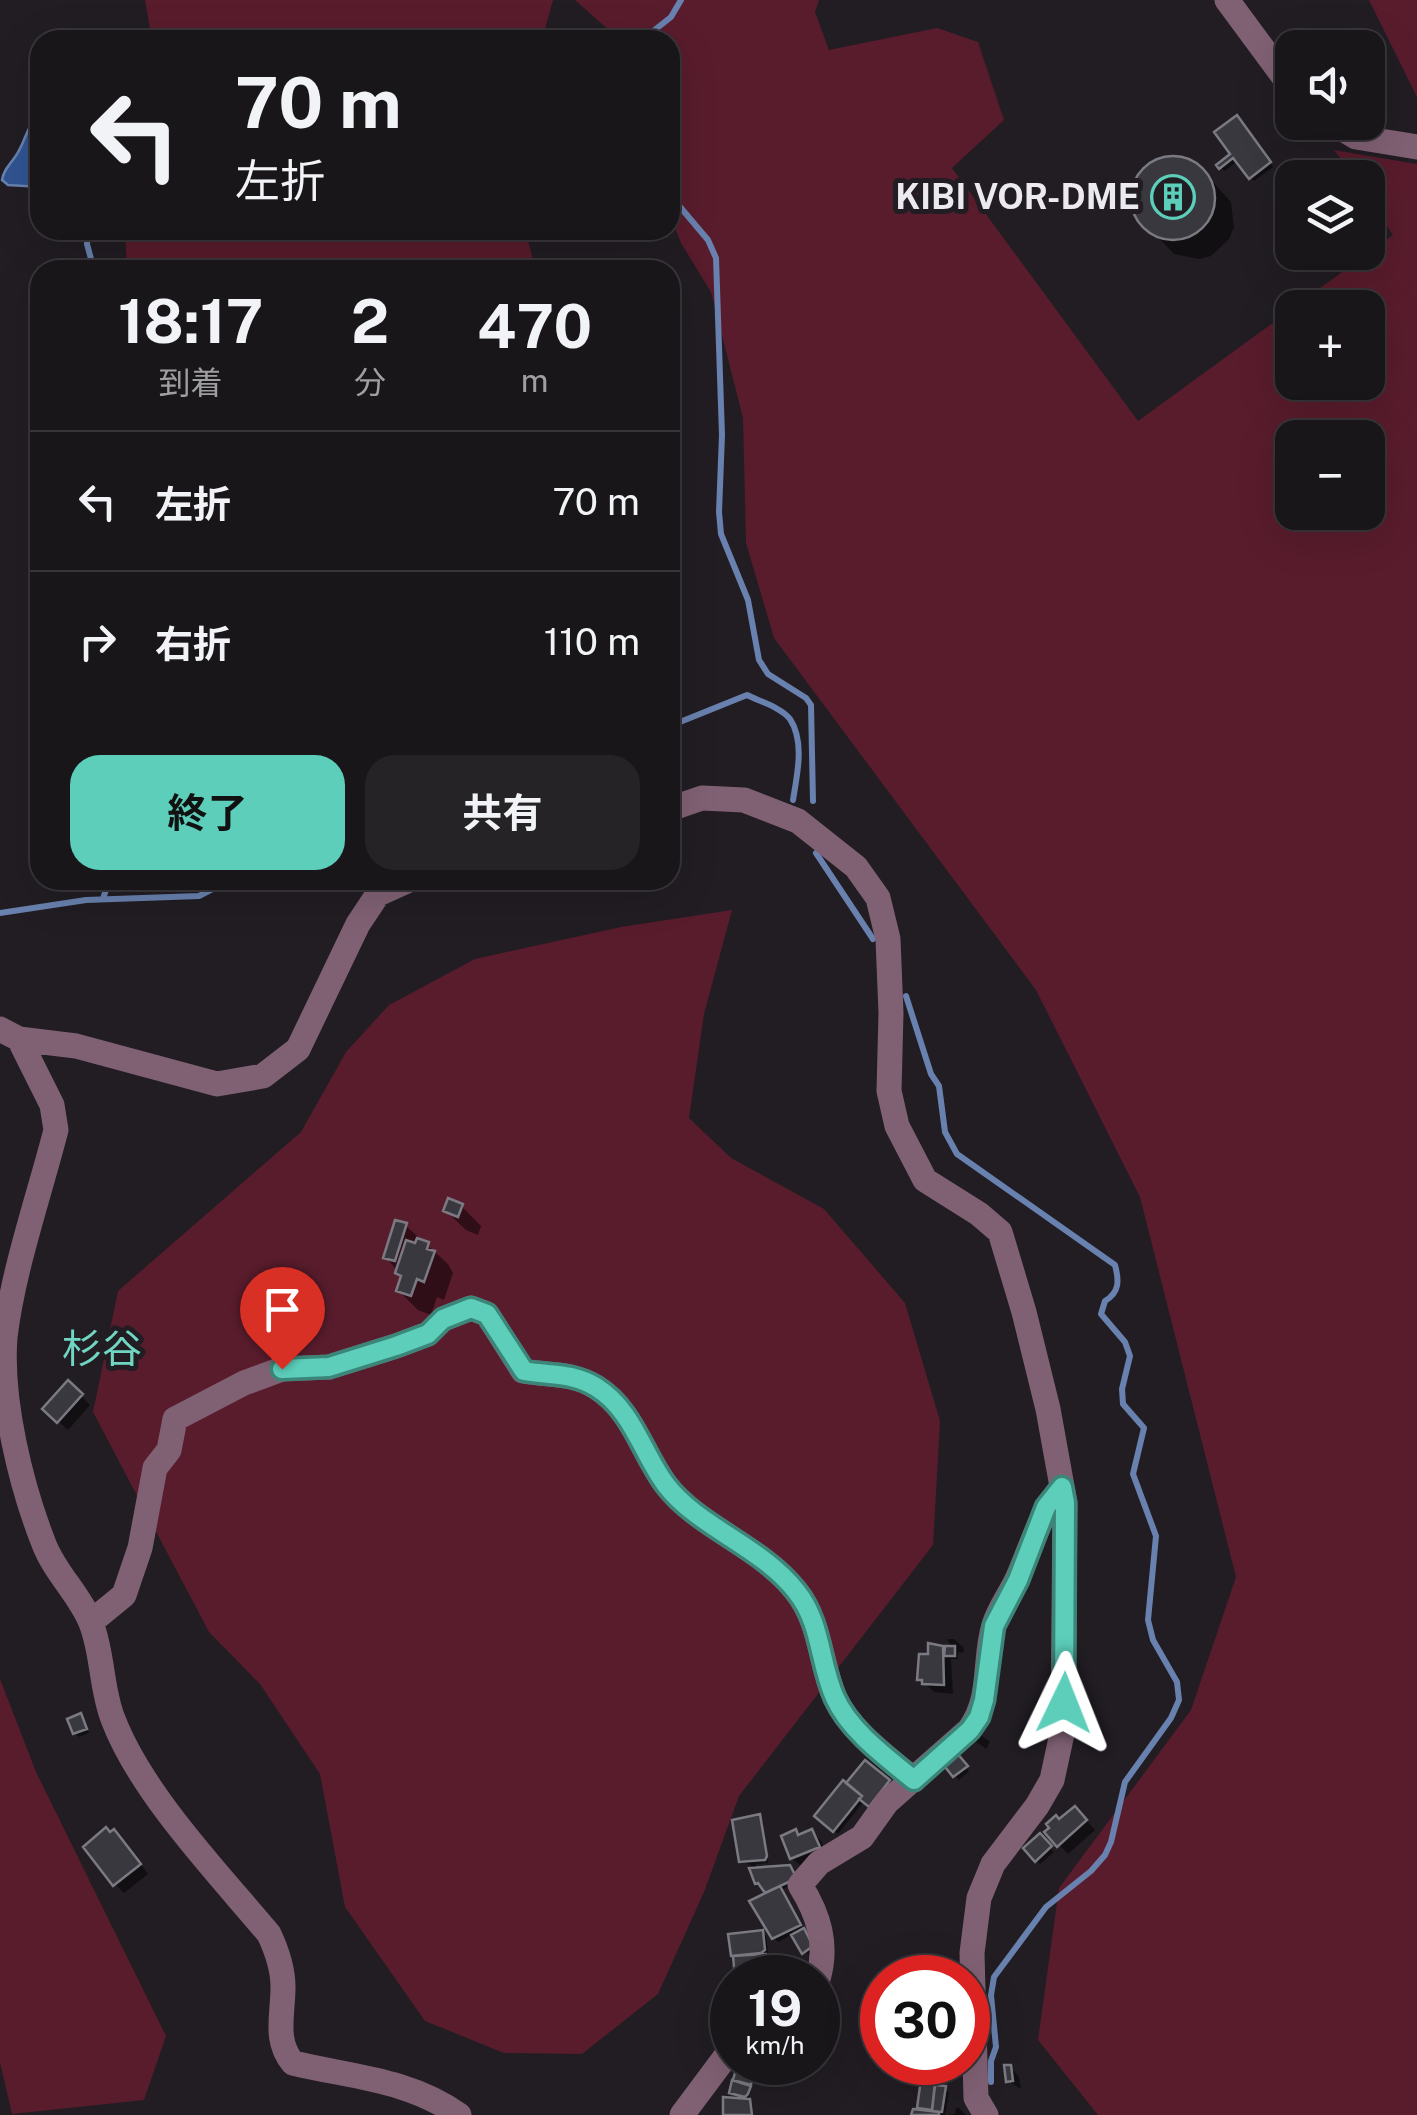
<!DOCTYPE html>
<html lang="ja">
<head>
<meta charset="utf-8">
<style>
  body { margin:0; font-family:"Public Sans","Noto Sans JP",sans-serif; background:#262327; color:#f1f3f6; height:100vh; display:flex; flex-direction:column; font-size:38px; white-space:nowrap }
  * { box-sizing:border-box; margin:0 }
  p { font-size:32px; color:#9f9fa2 }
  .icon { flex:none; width:55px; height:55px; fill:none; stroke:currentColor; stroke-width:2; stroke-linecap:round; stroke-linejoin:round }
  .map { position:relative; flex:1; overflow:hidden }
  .side { position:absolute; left:30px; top:260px; width:650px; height:630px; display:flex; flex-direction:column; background:#19161a; border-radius:30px; box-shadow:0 10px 40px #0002,0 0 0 2px #373539 }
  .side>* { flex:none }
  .hud { position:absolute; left:30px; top:30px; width:650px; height:210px; border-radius:30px; box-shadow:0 10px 40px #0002,0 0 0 2px #373539; background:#19161a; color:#f1f3f6; overflow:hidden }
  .controls { position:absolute; left:1275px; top:30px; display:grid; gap:20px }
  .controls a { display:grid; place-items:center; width:110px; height:110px; border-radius:20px; background:#19161a; box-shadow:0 10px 40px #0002,0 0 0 2px #373539; font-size:50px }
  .speed { position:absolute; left:710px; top:1955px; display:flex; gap:20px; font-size:50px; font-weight:700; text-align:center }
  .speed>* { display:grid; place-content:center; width:130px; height:130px; border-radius:50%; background:#19161a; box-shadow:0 10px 40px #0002,0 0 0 2px #373539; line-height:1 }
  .speed small { font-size:25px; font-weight:400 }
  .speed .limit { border:15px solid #d22; background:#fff; color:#111 }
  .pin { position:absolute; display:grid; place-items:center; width:85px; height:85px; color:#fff; margin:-102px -42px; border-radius:50% 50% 50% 0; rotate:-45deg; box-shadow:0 0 10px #0007 }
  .pin .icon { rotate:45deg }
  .me { position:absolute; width:110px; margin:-55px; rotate:2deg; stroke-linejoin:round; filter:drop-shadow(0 0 8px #0008) }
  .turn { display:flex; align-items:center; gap:35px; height:210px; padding:0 40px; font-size:45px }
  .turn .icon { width:130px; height:130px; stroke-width:2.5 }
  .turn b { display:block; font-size:70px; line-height:85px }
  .eta { display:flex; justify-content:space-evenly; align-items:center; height:170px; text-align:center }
  .eta b { font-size:60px; font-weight:700; line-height:70px }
  .primary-button { display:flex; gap:20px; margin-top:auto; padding:20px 40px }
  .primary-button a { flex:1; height:115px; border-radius:30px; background:#5cceba; color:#111; font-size:40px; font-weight:700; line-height:115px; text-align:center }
  .primary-button a+a { background:#262327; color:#f1f3f6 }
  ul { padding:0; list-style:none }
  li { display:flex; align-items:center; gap:30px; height:140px; padding:0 40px; border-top:2px solid #373539 }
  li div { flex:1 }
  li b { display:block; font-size:38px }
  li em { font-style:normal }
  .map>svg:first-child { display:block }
  .green { fill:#591c2c; fill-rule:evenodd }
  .water { fill:#305492; stroke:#6881ae; stroke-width:2.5 }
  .shadow { fill:#0007 }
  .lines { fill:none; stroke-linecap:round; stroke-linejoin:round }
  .stream { stroke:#6881ae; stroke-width:6 }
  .building { fill:#39383f; stroke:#7b7a82; stroke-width:2.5 }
  .minor { stroke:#806174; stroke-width:25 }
  .route-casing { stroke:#3c8679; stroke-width:25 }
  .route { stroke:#5cceba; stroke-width:18 }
  .labels { text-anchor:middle; stroke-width:10; stroke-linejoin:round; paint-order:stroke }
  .poi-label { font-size:35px; font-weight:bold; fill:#eceaee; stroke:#211d23; text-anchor:end }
  .quarter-label { font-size:40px; fill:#70d6c2; stroke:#211d23 }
</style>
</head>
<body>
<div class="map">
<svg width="1417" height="2115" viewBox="0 0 1417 2115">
  <rect width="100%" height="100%" fill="#211d23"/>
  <path class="green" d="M145,0h408l-11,40h-390z
    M575,0h244l-4,12 14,38 108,-22 41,14 26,78 -52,48 186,253 154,-112v73h76v-74l-74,-1 99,-72 -25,-37v-20l-14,-1 -20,-27 83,14v1951h-319l-60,-75 21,-152 132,-178 45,-133 -96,-380 -104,-207 -262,-352 -28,-95 -3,-125 -32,-126 -30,-49 -11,-27v-176h-50zM1292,438h76v74h-76z
    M1369,0h48v97z
    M125,230h400l11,40h-409z
    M732,910l-28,104 -15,104 42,40 93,51 81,94 35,118 -7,124 -194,251 -35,96 -46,102 -76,60 -78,-1 -79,-32 -80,-114 -25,-133 -60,-90 -51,-52 -116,-220 25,-121 183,-159 45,-80 43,-47 86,-46 146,-32z
    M0,1679l36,93 130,264 -22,64 -132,14 -12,-52z"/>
  <path class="water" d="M40,112v75l-32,-2 -6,-5c2,-11 7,-14 13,-23 11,-15 9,-27 25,-45z"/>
  <path class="shadow" d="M1240,122l33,45 -19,14 -16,-21 -13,11 -7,-5 16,-12z
    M1177,158l14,3 11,9 29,32 3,25 -5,12 -18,17 -12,3 -25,-5 -38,-40 -3,-13 8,-27 10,-9z
    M461,1206l20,20 -3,9 -12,-5 -20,-19z
    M406,1226l42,38 5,9 -9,27 -7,-3 -6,18 -13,-5 -19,-19 4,-13 -17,-21z
    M68,1383l22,22 -22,25 -23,-21z
    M947,1639h7l10,9 -1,5 -5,-1v7h-7l2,35 -19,-2 -14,-13 10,-22 12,-8 5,5 5,-6z
    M80,1716l9,17 -10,4 -4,-4z
    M978,1733l12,9 -4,7 -12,-9z
    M956,1755l13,16 -10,9 -14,-16z
    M865,1764l27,22 -28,15 -26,33 -21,-18z
    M759,1817l4,4 5,42 -12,1v5l33,-2 5,5 4,8 -16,10 20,39 11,11v21l-20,-27 -15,8 -4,-4 -6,-44 -11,-11 -7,-18 -9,-4z
    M1084,1818l11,12 -27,24 -20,-21 11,-11z
    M812,1832l9,9 6,16 -25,10 -10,-9 -8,-21h16z
    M1040,1836l14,16 -14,12 -14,-16z
    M123,1841l25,33 -24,19 -9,-9z
    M762,1932l4,4 2,17 -6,1 7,6 2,18h-33l-7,-42z
    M741,2063l16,7 -9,31 4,4 1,10h-28l15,-14 -9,-9z
    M1010,2067l9,10 2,12 -13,-8z
    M924,2075l11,1 4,4 -1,8 11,4 -4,23h-32l6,-3z
    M956,2108h3l7,7h-19l8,-1z"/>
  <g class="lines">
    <path class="stream" d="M642,40l29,-23 10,-17
      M670,195l38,45 8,18 6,177 -3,77 2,22 27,66 11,60 9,14 38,24 5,7 2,96
      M88,230l-1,14 7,26
      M40,593l-7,34 7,30
      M670,726l77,-31c12,6 35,13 43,24 15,23 7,56 3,81
      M816,853l57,86
      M103,899l6,-19
      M0,913l86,-13 113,-4 31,-16
      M906,996l25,78 8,12 6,46 12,22 158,111c4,15 5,27 -10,36l-4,13 24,28 5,14 -8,33 1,15 21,24 -11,46 23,62 -8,84 5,20 24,42 2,18 -8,18 -46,64 -14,60 -6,13 -14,16 -45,36 -52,70 -3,18 5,52 -5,14v21"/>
  </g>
  <path class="building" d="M1237,115l34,47 -22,17 -16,-21 -14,11 -3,-4 14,-11 -16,-22z
    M1131 198a42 42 0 1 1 84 0a42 42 0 1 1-84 0Z
    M448,1198l15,6 -5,13 -15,-6z
    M395,1220l12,3 -12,38 -12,-3z
    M417,1238l12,4 -2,7 8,2 -11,31 -7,-3 -6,17 -15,-5 5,-15 -6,-3 11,-33 9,3z
    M68,1380l15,14 -26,29 -15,-14z
    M928,1643l15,3 1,39 -22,-1v-4h-5l2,-26h9z
    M945,1646h10v10h-11z
    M81,1713l6,16 -14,5 -6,-15z
    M956,1752l12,14 -15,11 -11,-14z
    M865,1760l25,20 -21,27 -10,-8 3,-3 -16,-13z
    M843,1780l19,16 -29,36 -19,-16z
    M1075,1806l12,14 -30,27 -13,-15 5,-4 -3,-4 10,-9 3,4z
    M760,1814l7,42 -2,4 -26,2 -7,-42z
    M106,1827l4,5 4,-3 27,35 -28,22 -30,-39z
    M796,1829l2,6 14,-6 8,18 -30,12 -9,-23z
    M1040,1833l12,13 -17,16 -12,-14z
    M790,1865l5,10 -4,6 -26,12 -7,-10 -3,1 -6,-16z
    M780,1886l21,39 -29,14 -23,-38z
    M804,1928l9,18 -11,8 -11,-19z
    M763,1930l2,20 -4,3 -30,3 -3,-22z
    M766,1954l2,24h-33l-2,-22z
    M732,1990v16l-6,1 -1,-16z
    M826,1992l5,12 -12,5 -1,-13z
    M738,2062l17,2 -4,21 -18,-5z
    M1004,2065h7l2,16 -7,1z
    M922,2072l14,2 -4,36 -15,-2z
    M732,2080l19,6 -3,8 -3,3 -16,-4z
    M935,2085l11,1 -4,26 -10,-1z
    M723,2097l27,2 2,16h-29z
    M913,2109l26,3v3h-28z"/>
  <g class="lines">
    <path class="minor" d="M1227,0l65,88
      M1331,122l25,15 61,10
      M670,809l32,-11 42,2 54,21 58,46 22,31 10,41 3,74 -2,78 8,35 28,54 54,34 21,18 24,80 24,97 17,94 -2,226 -11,51 -15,26 -44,58 -14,34 -7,55 4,145 10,17
      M0,1029l19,10 57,7 141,38 46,-8 35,-27 60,-125 20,-30 31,-14
      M19,1039l33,66 4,25c-17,66 -43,140 -51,207 -5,63 16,149 39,207 11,29 36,51 47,79 12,30 10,66 22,96 28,74 105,154 156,215 8,17 14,34 14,53 0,29 -9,53 10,76 58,14 115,16 166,52
      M91,1622l33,-27 16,-47 15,-80 14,-18 6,-31 69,-36 38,-14 47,-2 67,-21 32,-12 15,-15 28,-11 16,6 36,57c28,5 48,1 73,16 37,23 46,66 70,98 32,42 96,62 130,106 25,32 24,72 39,107 15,33 51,58 79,82
      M818,1979c10,-34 1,-64 -18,-94l19,-22 43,-26 25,-35 82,-72c24,-32 14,-69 25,-105 5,-17 17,-32 24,-48 14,-32 22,-63 44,-90
      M682,2115l50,-67"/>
  </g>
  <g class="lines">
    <g class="route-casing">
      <path id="route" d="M282,1369l47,-2 67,-21 32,-12 15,-15 28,-11 16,6 37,57c27,5 47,1 72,16 37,23 46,66 70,98 32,42 96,62 130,106 26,32 23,72 39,107 15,33 51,59 79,82l56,-50 9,-13 5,-17 10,-74 24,-46 28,-73 16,-20 3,16 -1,200"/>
    </g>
    <use href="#route" class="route"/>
  </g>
  <defs>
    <g id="building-ring" transform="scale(2.25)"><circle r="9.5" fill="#211d23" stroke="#5cceba" stroke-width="1.5"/><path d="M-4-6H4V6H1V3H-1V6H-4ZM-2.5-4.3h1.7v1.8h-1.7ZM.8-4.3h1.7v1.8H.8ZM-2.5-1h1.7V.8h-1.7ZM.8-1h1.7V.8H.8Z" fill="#5cceba"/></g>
  </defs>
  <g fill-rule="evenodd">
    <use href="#building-ring" x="1173" y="197"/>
  </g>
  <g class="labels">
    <g class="poi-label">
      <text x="1140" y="209">KIBI VOR-DME</text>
    </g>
    <g class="quarter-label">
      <text x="102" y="1363">杉谷</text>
    </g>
  </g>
</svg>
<div class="controls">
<a><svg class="icon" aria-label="sound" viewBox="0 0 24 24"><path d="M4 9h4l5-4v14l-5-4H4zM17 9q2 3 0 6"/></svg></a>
<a><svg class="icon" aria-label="layers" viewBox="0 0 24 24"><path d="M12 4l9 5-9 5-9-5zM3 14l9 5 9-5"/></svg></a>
<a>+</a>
<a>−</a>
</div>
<div class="speed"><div>19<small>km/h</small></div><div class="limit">30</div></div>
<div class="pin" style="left:282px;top:1369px;background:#d93025"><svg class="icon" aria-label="arrive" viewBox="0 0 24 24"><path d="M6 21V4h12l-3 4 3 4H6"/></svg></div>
<svg class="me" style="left:1064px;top:1703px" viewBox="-20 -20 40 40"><path d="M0-17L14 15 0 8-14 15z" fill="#5cceba" stroke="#fff" stroke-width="4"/></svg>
<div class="hud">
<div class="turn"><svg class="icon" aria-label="left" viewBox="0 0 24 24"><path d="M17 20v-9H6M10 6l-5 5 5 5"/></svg><div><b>70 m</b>左折</div></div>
</div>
<section class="side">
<div class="eta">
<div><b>18:17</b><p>到着</p></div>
<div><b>2</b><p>分</p></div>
<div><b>470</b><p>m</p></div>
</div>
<ul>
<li><svg class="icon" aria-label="left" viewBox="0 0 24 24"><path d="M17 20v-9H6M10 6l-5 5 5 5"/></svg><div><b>左折</b></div><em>70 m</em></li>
<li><svg class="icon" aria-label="right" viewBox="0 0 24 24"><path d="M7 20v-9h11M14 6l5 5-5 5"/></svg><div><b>右折</b></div><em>110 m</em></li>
</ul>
<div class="primary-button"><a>終了</a><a>共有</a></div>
</section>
</div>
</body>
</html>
